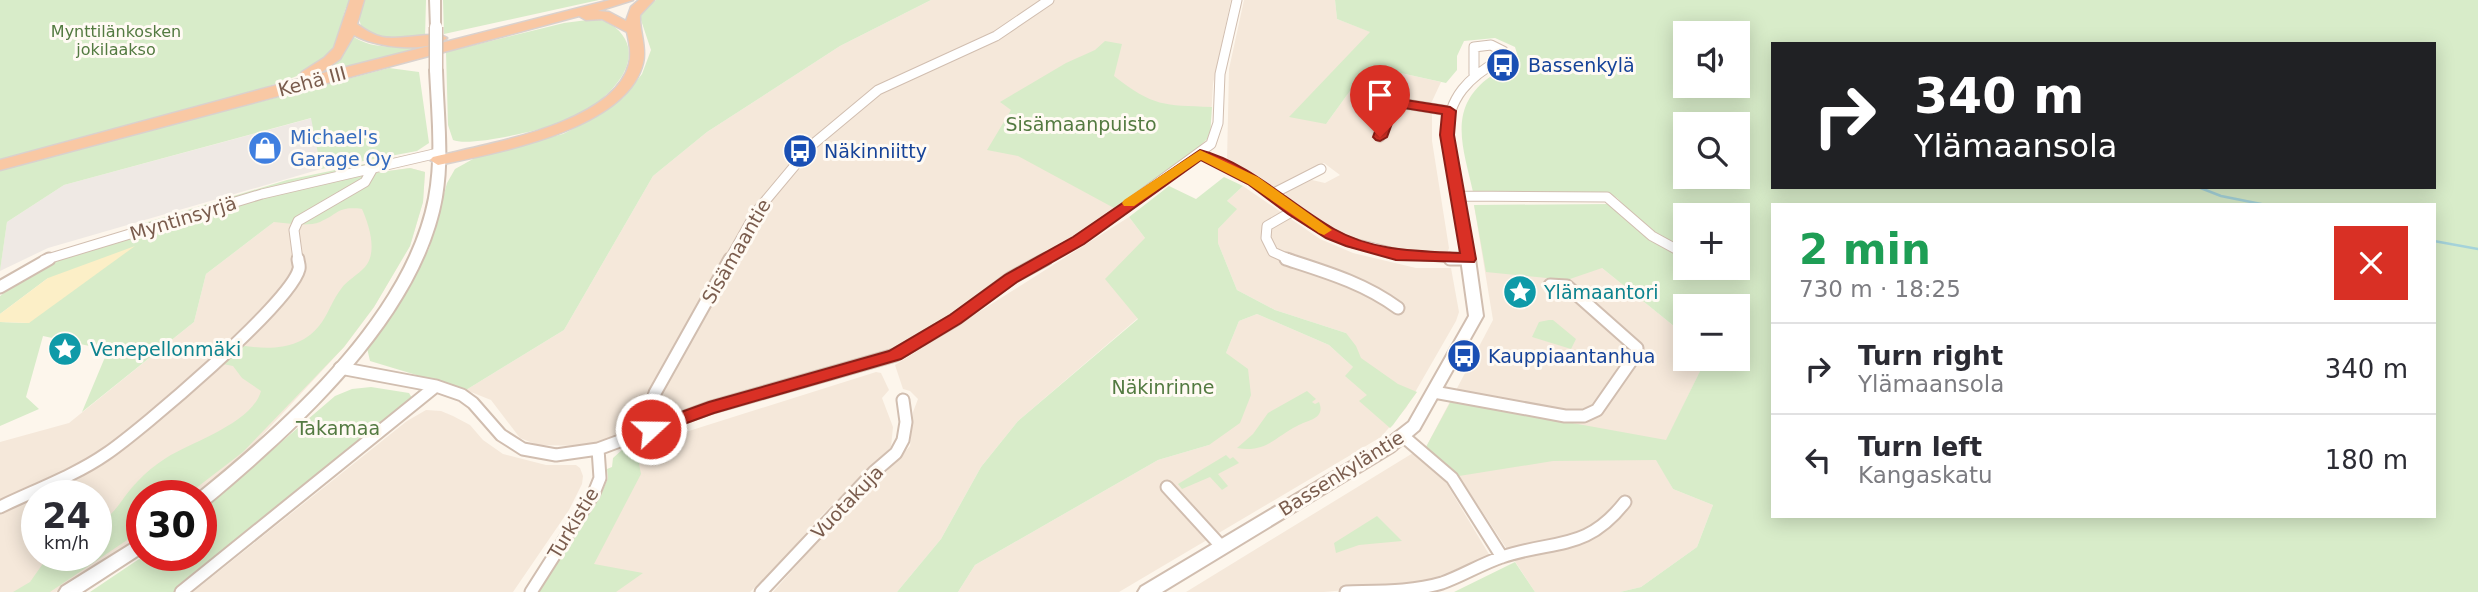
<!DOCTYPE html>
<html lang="en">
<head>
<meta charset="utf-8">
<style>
  body { margin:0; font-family:"DejaVu Sans",sans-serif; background:#f7f7f7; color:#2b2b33; height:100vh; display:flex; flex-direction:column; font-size:26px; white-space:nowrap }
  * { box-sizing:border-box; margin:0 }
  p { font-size:23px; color:#7c7c81 }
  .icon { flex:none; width:38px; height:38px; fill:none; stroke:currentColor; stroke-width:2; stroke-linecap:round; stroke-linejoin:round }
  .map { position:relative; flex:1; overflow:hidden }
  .drawer { position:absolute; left:1771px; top:203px; width:665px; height:315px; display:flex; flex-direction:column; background:#fff; border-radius:0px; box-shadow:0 4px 18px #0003 }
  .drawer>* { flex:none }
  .hud { position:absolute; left:1771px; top:42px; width:665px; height:147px; border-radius:0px; box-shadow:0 4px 18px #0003; background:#202124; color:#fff; overflow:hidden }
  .buttons { position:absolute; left:1673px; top:21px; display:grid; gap:14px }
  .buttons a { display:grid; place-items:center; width:77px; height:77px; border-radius:0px; background:#fff; box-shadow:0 4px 18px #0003; font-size:35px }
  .speed { position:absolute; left:21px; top:480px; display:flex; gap:14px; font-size:35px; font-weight:700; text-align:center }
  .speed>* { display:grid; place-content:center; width:91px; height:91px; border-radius:50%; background:#fff; box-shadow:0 4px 18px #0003; line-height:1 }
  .speed small { font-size:18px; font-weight:400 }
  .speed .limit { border:10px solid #d22; background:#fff; color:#111 }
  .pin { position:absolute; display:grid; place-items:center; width:60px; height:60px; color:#fff; margin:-72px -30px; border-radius:50% 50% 50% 0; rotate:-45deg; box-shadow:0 0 7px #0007 }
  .pin .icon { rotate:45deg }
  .me { position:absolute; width:77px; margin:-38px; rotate:69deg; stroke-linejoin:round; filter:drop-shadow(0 0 5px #0008) }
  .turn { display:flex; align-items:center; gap:24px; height:147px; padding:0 28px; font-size:32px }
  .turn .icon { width:91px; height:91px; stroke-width:2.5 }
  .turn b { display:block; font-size:49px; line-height:60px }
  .round { display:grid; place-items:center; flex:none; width:74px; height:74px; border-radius:0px; background:#f7f7f7 }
  .overview { display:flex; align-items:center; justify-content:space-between; height:119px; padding:0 28px }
  h1 { font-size:42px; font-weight:700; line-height:52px; color:#1e9e55 }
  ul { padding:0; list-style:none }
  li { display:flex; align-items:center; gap:21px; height:91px; padding:0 28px; border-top:2px solid #e1e1e2 }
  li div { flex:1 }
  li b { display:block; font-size:26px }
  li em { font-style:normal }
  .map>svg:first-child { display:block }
  .residential { fill:#f5e8da; fill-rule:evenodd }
  .industrial { fill:#efe9e4 }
  .green { fill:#d8ecc9; fill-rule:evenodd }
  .sand { fill:#fcefc7 }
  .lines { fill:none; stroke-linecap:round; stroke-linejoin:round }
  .stream { stroke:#a5d3da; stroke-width:2.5 }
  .minor-far1-casing { stroke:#d1beb0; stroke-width:11 }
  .minor-casing { stroke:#d1beb0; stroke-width:15 }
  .tertiary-casing { stroke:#d1beb0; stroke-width:4 }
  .trunk-casing { stroke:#dad1cd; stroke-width:3 }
  .minor-far1 { stroke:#fff; stroke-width:9 }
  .minor { stroke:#fff; stroke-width:11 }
  .tertiary { fill:#fff; fill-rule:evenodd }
  .trunk { fill:#f9c8a4; fill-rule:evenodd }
  .tertiary-bridge-casing { stroke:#d1beb0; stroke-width:15; stroke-linecap:butt }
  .tertiary-bridge { stroke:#fff; stroke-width:12 }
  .route { fill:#d93025; stroke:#8d1f18; stroke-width:2 }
  .slow { fill:#f59e0b }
  .labels { text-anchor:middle; stroke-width:6; stroke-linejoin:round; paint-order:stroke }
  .far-park-label { font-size:16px; fill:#537a41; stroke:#fffaf3 }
  .transit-label { font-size:19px; fill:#164399; stroke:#fffaf3; text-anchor:start }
  .street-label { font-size:19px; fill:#7a5c4d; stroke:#fffaf3 }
  .park-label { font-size:19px; fill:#537a41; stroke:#fffaf3 }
  .shop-label { font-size:19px; fill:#366cbe; stroke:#fffaf3; text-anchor:start }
  .culture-label { font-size:19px; fill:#0d838f; stroke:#fffaf3; text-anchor:start }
</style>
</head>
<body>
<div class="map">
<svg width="2478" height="592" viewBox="0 0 2478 592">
  <rect width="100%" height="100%" fill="#fdf6ec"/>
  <path class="residential" d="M931,0h300l-18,84 -3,52 -14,14 -124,90 -181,112 -167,45 -139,49 -47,-1 -18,-7 -29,-38 -25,-10 98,-60 89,-154 54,-44 133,-86z
    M1244,0h91l2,19 34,13 -45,92 32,-44 20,-12 63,14 -13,28 4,2v29l17,107 -2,6 -46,-4 -44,-11 -26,-11 -45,-32v-3l26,-13 13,3 15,-8 -16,-12 -50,25 -47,-27 2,-92z
    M410,168l15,4 -2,30 -13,44 -36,61 -30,40 -98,106 -53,42h-51v39l-86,58h-56v-150l69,-19 125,-101 12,-48 124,-95zM37,495h59v60h-59z
    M1243,186l77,53 33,14 63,15h35l8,44 -3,9 -50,87 -25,29 -262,155h-161l17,-27 183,-105 51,-15 17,-92 13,-32 18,-7 72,31 24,22 -7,-34 -71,-23 -38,-20 -19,-47v-14l18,-20 -10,-7z
    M1474,205l128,63 83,67v24h21l-49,101 16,29 40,16 -16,42 -56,40 -21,5h-85l-76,-116 -33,-29 67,-127z
    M1129,217l16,21 -7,80 -120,103 -37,46 -40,72 -44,53h-124l46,-52 34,-32 57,-62 3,-34 5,-13 -8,-8 -7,-2 -8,-24z
    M876,372l5,1 8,17 -7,8 11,29 -2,20 -71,70 -41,47 -29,28h-203l72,-129 35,-21z
    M426,410l15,1 12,5 17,9 13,15 20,14 43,11h30l4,3 3,8 -1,8 -13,26 -56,82h-320l214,-171z
    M1413,453l32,28 45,75 -69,27 -97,9h-138z"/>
  <path class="industrial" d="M312,118l9,51 -273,79 -48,23 7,-49 57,-37z"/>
  <path class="green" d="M0,0h350c-8,12 -7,24 -11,37 -11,32 -47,41 -76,51l-263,72z
    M365,0h61l-1,38 -44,1 -19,-9 -3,-12z
    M443,0h156l-155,34z
    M656,0h275l-91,46 -133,86 -54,44 -89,154 -98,60 -96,-29 -3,-13 62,-99 18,-66 8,-14 27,-15 81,-20 37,-19 24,-18 18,-23 9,-24 -11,-33 2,-6z
    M1335,0h1143v592h-858l21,-5 56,-40 16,-42 -40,-16 -17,-29 -103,1 -94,15 -33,-29 25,-46 215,39 40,-81h32v-53h-53v29l-83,-67 -35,12 -81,-8 -12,-67 135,-1 32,28 44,29v7c20,0 36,8 55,3l5,-7 -1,-7h-6v-42h-53v37l-41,-26 -27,-28 -9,-5 -135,-1c-9,-42 -26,-82 14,-113 10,-8 24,-10 31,-22l-3,-10 -20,-9 -31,3 -7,15v14l-11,13 -68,-15 -20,12 -32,44 -37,-7 81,-85 -33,-13zM1685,33h53v53h-53zM1773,44h661v143h-661zM1685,124h53v53h-53zM1773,205h661v311h-661z
    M595,19c13,2 23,8 30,20 17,31 -26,66 -51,79 -19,9 -103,30 -121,22l-5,-15 -2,-73 118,-29z
    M351,35c26,20 67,9 97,5l-136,36c18,-11 35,-19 39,-41z
    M1105,41l17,3 -8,32c40,31 49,29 98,31l-2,29 -14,14 -82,58 -96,-52 -31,-6 24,-40 -11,-8 66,-39 29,-13z
    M389,68l30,4 10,71 -12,8 -96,18 -10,-51 -247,67 -57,37 -7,49v-101z
    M412,154l-127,30 -140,42 -4,-2 146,-44z
    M410,168l15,4 -2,30 -13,44 -36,61 -30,40 -101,105 -56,43h-45v35l-92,62h-37l17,-10 19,-27h47v-30c20,-10 26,-28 41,-43 8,-9 18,-17 29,-24 28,-17 86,-35 95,-67l-19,-13 -9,-12 -15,-3 20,-18c31,5 64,6 84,-23 7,-10 11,-23 19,-33 6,-9 17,-14 24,-22 13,-15 4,-42 -3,-58 -25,-3 -23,5 -42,13 -13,5 -32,1 -46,0l-68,52 -12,48 -112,90 26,-62 -65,-14 -17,61 13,12 -39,17v-104l29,1 19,-45 -48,36v-18l37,-29 220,-69 73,-19z
    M1224,177l19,9 -16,15 10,8 -19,20v14l19,47 38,20 71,23 10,13 5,12 37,26 19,8 -24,33 -3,3 -31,-27 8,-6 -22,-19 8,-9 -24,-22 -72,-31 -18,7 -13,32 22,16 3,26 -11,28 -31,22 -51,15 -183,105 -17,27h-61l44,-53 40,-72 37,-46 120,-102 -33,-40 40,-41 -16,-21 40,-31 27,13z
    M1549,320h4l23,19 -5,10 -39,-12 7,-15z
    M371,387l38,6 3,5 -2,5 -235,189h-85l55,-37h56v-44l134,-115 17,-7z
    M1307,391l9,8 -4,3 3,2 4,-2c7,17 -11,18 -22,24 -22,11 -31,27 -60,22l16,-14 15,-21z
    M657,436v8l-14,8 2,6 -6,6 2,10 -47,90 49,9 -27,19h-77l63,-100 6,-14 -1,-9 5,-2 1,-9 10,-9z
    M1226,455l4,4 3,-2 6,6 -21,11 10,12 -6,4 -12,-13 -28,12 -4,-5z
    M1377,516l25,25 -43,4 -23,8 -2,-10z
    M1515,562l20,30h-81z"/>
  <path class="sand" d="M135,246l-106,77 -29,-1v-8l48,-36z"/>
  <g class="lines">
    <path class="stream" d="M2198,187l23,9 45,9
      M2434,241l44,8"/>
    <g class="minor-far1-casing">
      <path id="minor-far1" d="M1393,102l56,9
        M1380,137l19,-51
        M1200,154l53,26 58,43 38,19 50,12 69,5 -21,-124c1,-38 22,-58 54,-76l2,-8 -12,-6 -17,2v27
        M1272,194l49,-25
        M1457,196l150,1 45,39 33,18
        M44,260l218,-66 176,-41
        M298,260l-4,-30 4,-9 67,-39 8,-14
        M729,260l27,-48 56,-67 66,-55 118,-54 53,-36
        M1043,260l35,-19 133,-97 7,-21 2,-49 17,-74
        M1291,260l-18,-8 -7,-14 1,-12 26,-15"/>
    </g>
    <g class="minor-casing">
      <path id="minor" d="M1286,259c40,13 78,24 112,49
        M1450,259h18
        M0,287l49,-28
        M340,368l96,18 26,9 11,8 28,32 22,14 33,6 42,-6 111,-41 186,-53 61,-36 55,-41 35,-19
        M1434,392l131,24h19l13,-6 39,-56 1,-6 -70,-62 -17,-1
        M651,429l-2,-18 6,-18 75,-134
        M1403,436l49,42 50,79
        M1167,487l54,59
        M0,507c33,-16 76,-32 106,-53 34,-23 185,-151 193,-185 1,-3 -1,-7 -1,-10
        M181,592l255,-206
        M531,592l63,-99 6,-15 -2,-29
        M761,592l113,-120 22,-19 7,-13 3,-18 -3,-22
        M1346,592c32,-1 66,0 96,-9 20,-7 39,-19 60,-26 53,-18 84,-5 123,-55"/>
    </g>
    <g class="tertiary-casing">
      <path id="tertiary" d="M430,0h10v29h-8l-1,-2z
        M436,67l6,3c1,42 7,86 0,127 -21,121 -145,233 -235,308l-6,1v-11h-5c89,-72 210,-179 233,-297 8,-42 3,-86 1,-128z
        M1468,255l7,4 8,57 -64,114 -25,21 -232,141h-24l3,-5 241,-144 27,-21 60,-106 -8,-57z
        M142,537v16l-60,39h-23l3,-5z"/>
    </g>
    <g class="trunk-casing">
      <path id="trunk" d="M350,0h14l-7,24c8,6 16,11 25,13 17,4 55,-7 65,1 -19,16 -72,9 -93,-3l-14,24 -21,15 291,-74h23l-35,11 11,1 17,9 5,-14 8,-7h15l-14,15c-1,16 7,32 3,48 -16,67 -148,90 -205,102l-8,-5 3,-3c52,-13 180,-32 196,-93 3,-11 0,-22 -2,-32l-25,-13 -16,1 -7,-4 -579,154v-10l303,-82 -3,-3 2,-3 22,-14 10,-10z"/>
    </g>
    <use href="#minor-far1" class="minor-far1"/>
    <use href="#minor" class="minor"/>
    <use href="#tertiary" class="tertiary"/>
    <use href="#trunk" class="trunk"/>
    <g class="tertiary-bridge-casing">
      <path id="tertiary-bridge" d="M436,27v43"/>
    </g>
    <use href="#tertiary-bridge" class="tertiary-bridge"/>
  </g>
  <path class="route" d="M1393,98l57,9 6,4 -2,24 22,124 -2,3 -78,-2 -50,-14 -20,-8 -38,-24 -40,-30 -47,-24 -117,84 -67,38 -56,41 -60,36 -187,54 -63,23 -6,-2 -3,-5 3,-4 64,-23 180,-51 61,-36 55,-40 68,-38 127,-87c50,13 90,54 134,79 38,22 83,22 126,24l-20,-118 2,-21 -44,-7 -11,30 -7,4 -4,-1 -3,-3 13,-35z"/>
  <path class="slow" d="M1200,150l58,27 74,53 -8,5 -5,-2 -71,-49 -47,-24 -67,46h-10l-2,-3 2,-3z"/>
  <defs>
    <g id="bus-disc" transform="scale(1.75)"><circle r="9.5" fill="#1a4fb4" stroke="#fffaf3"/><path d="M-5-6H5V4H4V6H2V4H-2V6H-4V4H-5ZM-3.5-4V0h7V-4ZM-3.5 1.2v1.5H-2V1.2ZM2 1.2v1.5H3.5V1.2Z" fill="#fff"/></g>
    <g id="shop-disc" transform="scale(1.75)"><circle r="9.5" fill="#3f7fe0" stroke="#fffaf3"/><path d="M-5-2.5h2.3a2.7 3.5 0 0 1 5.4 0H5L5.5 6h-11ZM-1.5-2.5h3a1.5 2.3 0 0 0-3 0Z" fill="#fff"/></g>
    <g id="sight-disc" transform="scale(1.75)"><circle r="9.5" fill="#0f9aa8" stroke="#fffaf3"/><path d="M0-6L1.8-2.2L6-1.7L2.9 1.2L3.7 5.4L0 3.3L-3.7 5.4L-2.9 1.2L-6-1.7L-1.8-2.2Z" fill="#fff"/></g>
  </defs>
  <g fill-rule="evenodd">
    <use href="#bus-disc" x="1503" y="65"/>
    <use href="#shop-disc" x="265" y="148"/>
    <use href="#bus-disc" x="800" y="151"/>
    <use href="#sight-disc" x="1520" y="292"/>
    <use href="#sight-disc" x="65" y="349"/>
    <use href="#bus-disc" x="1464" y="356"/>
  </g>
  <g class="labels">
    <g class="far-park-label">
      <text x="116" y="37">Mynttilänkosken<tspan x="116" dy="18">jokilaakso</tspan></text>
    </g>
    <g class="transit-label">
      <text x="1528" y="72">Bassenkylä</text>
      <text x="824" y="158">Näkinniitty</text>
      <text x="1488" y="363">Kauppiaantanhua</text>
    </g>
    <g class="street-label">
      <text transform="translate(312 81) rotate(-15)" y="7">Kehä III</text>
      <text transform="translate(183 218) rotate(-17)" y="7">Myntinsyrjä</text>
      <text transform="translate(736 251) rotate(-60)" y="7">Sisämaantie</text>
      <text transform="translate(1341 473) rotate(-32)" y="7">Bassenkyläntie</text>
      <text transform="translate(847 502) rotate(-46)" y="7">Vuotakuja</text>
      <text transform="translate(573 523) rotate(-59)" y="7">Turkistie</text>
    </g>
    <g class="park-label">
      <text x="1081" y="131">Sisämaanpuisto</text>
      <text x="1163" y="394">Näkinrinne</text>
      <text x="338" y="435">Takamaa</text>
    </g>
    <g class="shop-label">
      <text x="290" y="144">Michael's<tspan x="290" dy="22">Garage Oy</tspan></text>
    </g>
    <g class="culture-label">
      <text x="1544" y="299">Ylämaantori</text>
      <text x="90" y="356">Venepellonmäki</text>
    </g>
  </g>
</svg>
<div class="buttons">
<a><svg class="icon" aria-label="sound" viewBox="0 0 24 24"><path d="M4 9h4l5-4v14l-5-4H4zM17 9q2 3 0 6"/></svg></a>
<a><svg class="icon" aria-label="search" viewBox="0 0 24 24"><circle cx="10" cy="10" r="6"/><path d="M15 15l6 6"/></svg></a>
<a>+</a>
<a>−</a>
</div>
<div class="speed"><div>24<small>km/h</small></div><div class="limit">30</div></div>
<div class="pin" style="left:1380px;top:137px;background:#d93025"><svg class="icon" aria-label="arrive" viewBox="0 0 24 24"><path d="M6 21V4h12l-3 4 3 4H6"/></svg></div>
<svg class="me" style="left:651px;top:429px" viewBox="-20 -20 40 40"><circle r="17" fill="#d93025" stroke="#fff" stroke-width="3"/><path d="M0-11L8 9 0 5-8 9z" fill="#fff"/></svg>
<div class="hud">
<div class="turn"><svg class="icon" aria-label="right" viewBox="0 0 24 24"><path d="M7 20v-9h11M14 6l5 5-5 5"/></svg><div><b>340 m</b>Ylämaansola</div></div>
</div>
<section class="drawer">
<div class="overview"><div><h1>2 min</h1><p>730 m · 18:25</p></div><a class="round" style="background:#d93025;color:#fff"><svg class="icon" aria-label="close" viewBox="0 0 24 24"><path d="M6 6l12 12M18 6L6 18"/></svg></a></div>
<ul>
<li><svg class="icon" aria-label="right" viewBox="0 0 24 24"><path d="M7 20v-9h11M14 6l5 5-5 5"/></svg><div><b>Turn right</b><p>Ylämaansola</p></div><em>340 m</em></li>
<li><svg class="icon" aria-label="left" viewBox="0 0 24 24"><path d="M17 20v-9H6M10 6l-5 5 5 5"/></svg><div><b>Turn left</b><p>Kangaskatu</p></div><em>180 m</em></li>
</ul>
</section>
</div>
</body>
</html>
